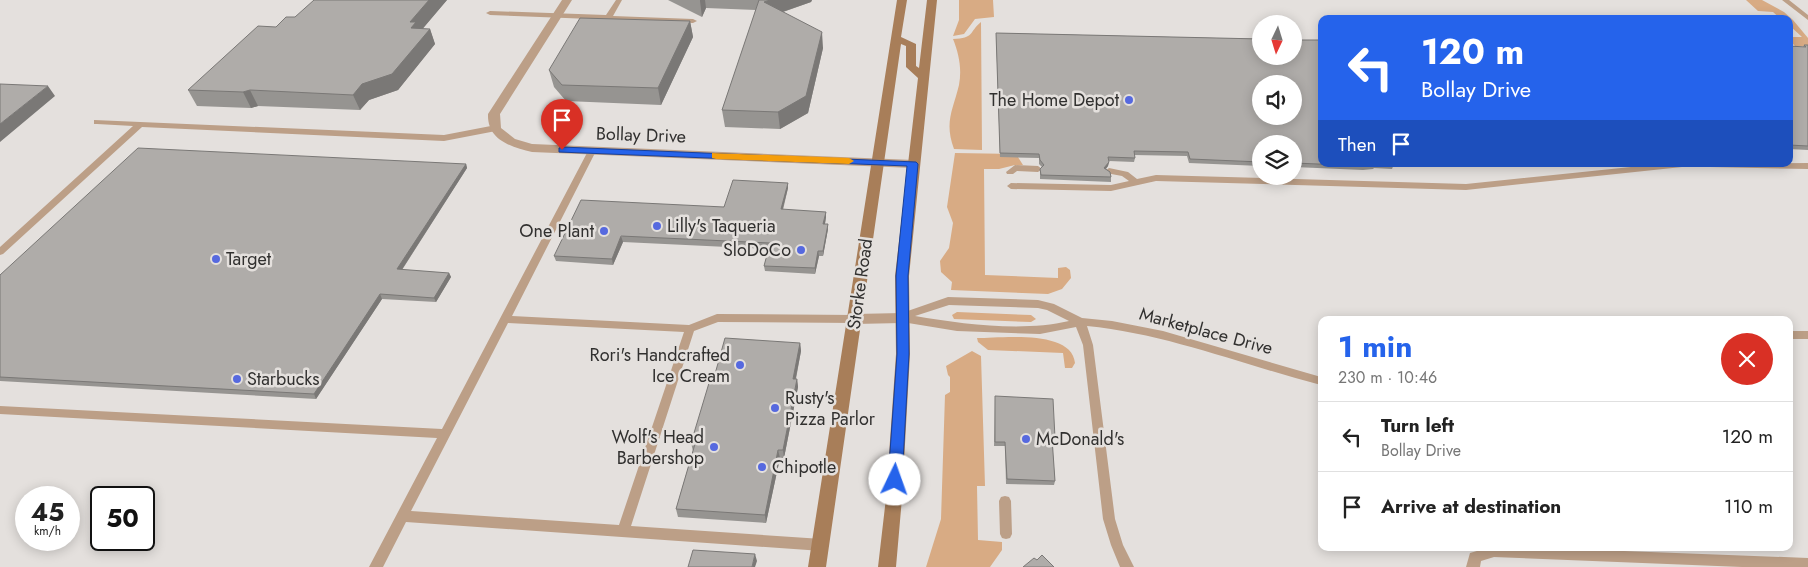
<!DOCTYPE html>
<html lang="en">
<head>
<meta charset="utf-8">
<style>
  body { margin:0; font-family:Jost,sans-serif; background:#f2f2f2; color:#222; height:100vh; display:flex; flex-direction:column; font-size:19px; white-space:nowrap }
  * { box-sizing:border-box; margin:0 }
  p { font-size:16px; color:#767676 }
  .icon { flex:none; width:28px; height:28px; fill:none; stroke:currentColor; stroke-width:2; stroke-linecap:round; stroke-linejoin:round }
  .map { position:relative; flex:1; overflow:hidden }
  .side { position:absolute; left:1318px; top:316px; width:475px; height:235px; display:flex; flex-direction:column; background:#fff; border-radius:10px; box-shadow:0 2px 12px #0003 }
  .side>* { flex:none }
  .top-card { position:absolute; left:1318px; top:15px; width:475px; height:152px; border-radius:10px; box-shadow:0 2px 12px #0003; background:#2563eb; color:#fff; overflow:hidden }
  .needle { width:32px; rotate:184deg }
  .controls { position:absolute; left:1252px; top:15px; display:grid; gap:10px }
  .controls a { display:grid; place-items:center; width:50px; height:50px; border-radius:50%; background:#fff; box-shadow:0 2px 12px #0003; font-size:25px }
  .speed { position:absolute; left:15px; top:486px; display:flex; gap:10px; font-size:25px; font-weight:700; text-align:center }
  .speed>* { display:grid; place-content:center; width:65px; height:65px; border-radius:50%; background:#fff; box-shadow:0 2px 12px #0003; line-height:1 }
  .speed small { font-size:12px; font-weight:400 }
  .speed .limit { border:2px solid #111; border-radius:8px; background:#fff; color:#111 }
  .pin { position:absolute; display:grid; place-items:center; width:42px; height:42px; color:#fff; margin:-51px -21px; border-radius:50% 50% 50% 0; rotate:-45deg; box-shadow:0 0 5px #0007 }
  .pin .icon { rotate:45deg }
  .me { position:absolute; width:55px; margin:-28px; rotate:3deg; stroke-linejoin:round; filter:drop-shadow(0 0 4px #0008) }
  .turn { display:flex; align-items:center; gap:18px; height:105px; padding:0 20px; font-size:22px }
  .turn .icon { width:65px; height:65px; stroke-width:2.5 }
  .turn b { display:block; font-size:35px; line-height:42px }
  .then { display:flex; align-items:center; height:48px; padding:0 20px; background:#0003; gap:10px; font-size:19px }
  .round { display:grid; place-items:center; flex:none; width:52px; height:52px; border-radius:26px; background:#f2f2f2 }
  .overview { display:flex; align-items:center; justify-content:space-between; height:85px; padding:0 20px }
  h1 { font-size:30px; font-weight:700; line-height:38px; color:#2563eb }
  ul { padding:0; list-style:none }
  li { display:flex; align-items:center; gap:15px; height:70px; padding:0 20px; border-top:1px solid #e0e0e0 }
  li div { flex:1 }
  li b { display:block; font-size:19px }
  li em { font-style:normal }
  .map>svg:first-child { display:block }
  .green { fill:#d8ab84 }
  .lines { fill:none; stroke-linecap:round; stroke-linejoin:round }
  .service { fill:#bc9f87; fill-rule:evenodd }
  .minor { fill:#bc9f87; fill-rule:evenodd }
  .secondary { fill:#a87e59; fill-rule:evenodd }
  .wall { fill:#969491; fill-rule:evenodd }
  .shaded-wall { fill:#7a7876 }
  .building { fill:#afaca9; stroke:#7a7876; fill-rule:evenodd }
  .route { fill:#2563eb; stroke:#184099 }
  .slow { fill:#f59e0b }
  .poi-dot { fill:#5669df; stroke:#e4e0dd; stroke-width:2 }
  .labels { text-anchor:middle; stroke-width:5; stroke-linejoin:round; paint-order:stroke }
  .poi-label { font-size:18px; fill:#31302f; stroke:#e4e0dd; text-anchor:start }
  .street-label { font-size:18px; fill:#31302f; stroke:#e4e0dd }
</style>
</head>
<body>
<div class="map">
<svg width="1808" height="567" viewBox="0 0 1808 567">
  <rect width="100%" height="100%" fill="#e4e0dd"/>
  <path class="green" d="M959,0h34l1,17 -19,2 -11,15 -11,2 6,-16z
    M1746,0h16l22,12 9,8 15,18v8h-13l-6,-6v-3h13l-13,-12v-6h-8l-8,-7 -15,-1z
    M981,22l1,128 -28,-1c-10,-27 -1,-39 5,-64 3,-16 0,-31 -6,-46 22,-1 15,-6 28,-17z
    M955,153l61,1 7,11h-8l-16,4h-15l1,106 73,3v-10l8,-1 4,3 1,8 -9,11 -14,5 -97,-4 1,-8 -11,-10 -1,-11 9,-13 4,-25 -6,-16z
    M957,312l74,3 5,4 -5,3 -77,-3 -2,-4z
    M977,338c24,0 95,-9 98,25l-3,5h-7l-2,-15 -75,-3 -10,-8z
    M972,351l9,5 4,130h-8l1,54 24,2v8l-12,17h-64l15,-48 4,-124 5,-3v-15l-2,-2 -2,-9z"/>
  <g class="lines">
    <path class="service" d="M616,0h6l-9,16 80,3 4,2 -4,2 -203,-8 -4,-2 4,-2 116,4z
      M1782,0h7l19,15v5z
      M94,120l350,15 52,-10 4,3 -4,3 -52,10 -302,-14 -139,127 -3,1v-8l133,-121 -36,-2h-3z
      M592,148l4,3 -84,165 177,9 28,-11 138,1 5,4 -5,4 -137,-1 -24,9 -63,195 191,13 5,2 1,4 -1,4 -5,2 -416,-29 -23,45h-14l68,-129 -437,-24v-8l442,23 146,-278zM508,323l176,9 -65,193 -208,-14z
      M1808,163v6l-98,-2 -4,-3z
      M1660,164h26l-4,3 -216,23 -310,-9 -45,10 -100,-2 -4,-3 4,-3 100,2 18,-4 -7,-5 -16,-3 -1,-2 4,-3 19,4 9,7 19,-4 310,9z
      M1015,165l23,1 4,3 -4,3 -21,-1 -4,3h-6l-1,-2z
      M948,297l90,3 16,4 28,14 30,3 51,10 158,46v8c-78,-20 -153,-51 -234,-59l6,19 22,174 8,26 11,22h-14l-9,-22 -8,-26 -20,-174 -7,-18 -36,7 -83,-3 -55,-9 -5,-4 2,-4zM949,305l89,3 9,2 22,11c-47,11 -107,3 -154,-5z
      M1789,331h19v8h-19z
      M1005,496l4,1 2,4 1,33 -2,4 -4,1 -4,-1 -2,-4 -1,-33 2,-4z
      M1487,548h59l262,10v9h-66l-248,-10 -13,4 -1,6h-14l4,-14z"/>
    <path class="minor" d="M562,0h10l-72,114 1,14 14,11 17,5 381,16 6,4 -6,4 -381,-16c-21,-5 -45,-12 -44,-38z
      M902,313l5,1 2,4 -2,4 -5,1 -47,1 -5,-1 -2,-4 2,-4 5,-1z"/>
    <path class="secondary" d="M897,0h10l-6,37 15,7v22l3,2 8,-68h10l-28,276 1,78 -8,144 -6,69h-18l8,-69 10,-144 -1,-78 23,-198 -12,-11v-21l-5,-2 -75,523h-18z"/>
  </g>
  <path class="wall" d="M447,0l-25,29h8l5,15 -37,46 -29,10 -9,10 -102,-4 -7,2 -54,-2 -9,-16 88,-63 19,-10z
    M668,0h144l-1,2 -28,10 40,36 -15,65 -28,16 -55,-2 -3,-17 34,-100 -50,-2 -4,9z
    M690,21l3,16 -32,68 -95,-4 -12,-14 -5,-17z
    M996,33l265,6v17h33v-16h26l1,4v120h73l-2,5 -18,-1 -1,1 -10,1 -69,-3v-23h-33v22l-72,-3 -2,-7 -53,-1 1,3 -1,4 -25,-1 -1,5 -2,3 4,3 1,5v5l-71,-3v-10l2,-2 -3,-3v-6l-39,-1zM1261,84h33v32h-33z
    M1804,45h4v105l-19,-1v-103l14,1z
    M466,164l1,4 -65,102 47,3 2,4 -15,25 -54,-3 -66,100 -316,-18v-106z
    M788,188l-5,22 43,2v5l-1,7 3,5 -5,27h-4l-4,18 -50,-3 -1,-5 5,-17 -146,-7 -10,23 -57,-4 -2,-5z
    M800,343l1,8 -5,28h1l1,8 -14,71h-4l-14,65 -88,-6 -2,-8 17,-58 -2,-8 24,-69z
    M995,396l60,42 -1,4h-2l3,39 -1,4 -48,-1 -1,-38h-11z"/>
  <path class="shaded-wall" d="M429,0h18l-27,32 -9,-4 -1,-6z
    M700,0h5l1,8 -4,9 -2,-16z
    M770,0h42l-1,2 -46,16 -1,-16z
    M690,21l3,16 -32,68 -3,-17z
    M430,29l5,15 -37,46 -29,10 -9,10 -7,-15 9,-11z
    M822,32l1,16 -15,65 -28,16 -2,-17z
    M48,86l7,10 -55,46v-18z
    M250,90l8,16 -7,2 -8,-16z
    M1109,162l-1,4 -5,6 1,-4z
    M466,164l1,4 -68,106 -2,-5z
    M788,183v5l-7,27v-6z
    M826,212v5l-2,12 -1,-5z
    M828,224v5l-5,27v-5z
    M621,236l2,6 -10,23 -1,-6z
    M818,251l1,5 -4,18v-6z
    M449,273l2,4 -15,25 -2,-4z
    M380,294l2,5 -66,100 -2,-5z
    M800,343l1,8 -7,36 -1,-8z
    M797,379l1,8 -14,71 -1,-8z
    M778,450l2,8 -14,65 -1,-8z
    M755,554l2,7 -2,6h-3z"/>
  <path class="building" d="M314,0h115l-19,22h6l-5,6 19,1 -38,45 -30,10 -9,11 -103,-5 -7,2 -55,-2 70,-64 18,1 10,-10h9z
    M759,0h11l-6,2 58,30 -16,64 -28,16 -56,-2z
    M580,18l110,3 -32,67 -96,-3 -13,-15z
    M996,33l265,6v17h33v-16h26l1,4v120h73h-20l1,1 -10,1 -71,-3v-19h-33v18l-71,-3 -2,-7 -54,-1 1,7 -27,-1 1,5 -5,6 6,4 1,5 -70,-2 -1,-6 4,-4 -4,-5 -1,-6 -39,-1zM1261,84h33v32h-33z
    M1804,45h4v101l-19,-1v-99l17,1z
    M0,84l48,2 -48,38z
    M138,148l328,16 -69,105 52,4 -15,25 -54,-4 -66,100 -314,-17v-102z
    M733,180l55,3 -7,26 45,3 -3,12h5l-5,27h-5l-3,17 -51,-2 6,-23 -149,-7 -9,23 -58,-3 27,-56 143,7z
    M725,338l75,5 -7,36h4l-14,71h-5l-13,65 -89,-6 19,-65 -4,-1 21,-70 3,1z
    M995,396l58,3 2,39h-3l3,43 -48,-2 -2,-37h-10z
    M693,550l62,4 -3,13h-64z
    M1042,555l12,12h-31l11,-9 3,2z"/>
  <path class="route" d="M562,147l354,15 2,2 -10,112 1,78 -7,126 -2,4 -5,2 -5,-2 -2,-4 9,-126 -1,-78 11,-110 -348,-14v-4z"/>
  <path class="slow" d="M712,153l137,5 5,3 -5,3 -133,-5 -4,-1z"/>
  <g class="poi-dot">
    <circle cx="1129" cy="100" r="5"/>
    <circle cx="657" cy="226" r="5"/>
    <circle cx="604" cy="231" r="5"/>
    <circle cx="801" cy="250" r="5"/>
    <circle cx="216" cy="259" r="5"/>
    <circle cx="740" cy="365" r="5"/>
    <circle cx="237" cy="379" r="5"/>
    <circle cx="775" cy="408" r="5"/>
    <circle cx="1026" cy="439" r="5"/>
    <circle cx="714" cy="447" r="5"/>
    <circle cx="762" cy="467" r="5"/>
  </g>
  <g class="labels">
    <g class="poi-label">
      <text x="1119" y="106" text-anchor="end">The Home Depot</text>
      <text x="667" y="232">Lilly's Taqueria</text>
      <text x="594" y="237" text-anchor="end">One Plant</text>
      <text x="791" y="256" text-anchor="end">SloDoCo</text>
      <text x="226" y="265">Target</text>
      <text x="730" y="361" text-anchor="end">Rori's Handcrafted<tspan x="730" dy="21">Ice Cream</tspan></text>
      <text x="247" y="385">Starbucks</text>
      <text x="785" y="404">Rusty's<tspan x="785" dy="21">Pizza Parlor</tspan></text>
      <text x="704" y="443" text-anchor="end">Wolf's Head<tspan x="704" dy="21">Barbershop</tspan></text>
      <text x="1036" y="445">McDonald's</text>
      <text x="772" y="473">Chipotle</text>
    </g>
    <g class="street-label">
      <text transform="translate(641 135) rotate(2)" y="6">Bollay Drive</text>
      <text transform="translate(860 284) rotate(-82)" y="6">Storke Road</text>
      <text transform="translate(1206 331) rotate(15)" y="6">Marketplace Drive</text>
    </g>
  </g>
</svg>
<div class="controls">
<a><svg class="needle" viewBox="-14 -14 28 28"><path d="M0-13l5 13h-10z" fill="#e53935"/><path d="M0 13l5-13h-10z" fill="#767676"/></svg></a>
<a><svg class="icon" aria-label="sound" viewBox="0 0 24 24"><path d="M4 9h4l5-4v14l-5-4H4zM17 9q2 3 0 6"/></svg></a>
<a><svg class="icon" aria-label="layers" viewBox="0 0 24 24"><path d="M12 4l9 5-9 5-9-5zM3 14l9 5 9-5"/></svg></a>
</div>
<div class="speed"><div>45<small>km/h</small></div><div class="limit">50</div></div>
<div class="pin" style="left:562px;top:150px;background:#d93025"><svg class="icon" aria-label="arrive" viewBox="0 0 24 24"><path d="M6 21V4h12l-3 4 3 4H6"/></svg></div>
<svg class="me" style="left:895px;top:480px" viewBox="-20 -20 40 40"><circle r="19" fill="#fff"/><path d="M0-13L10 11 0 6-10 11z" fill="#2563eb"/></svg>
<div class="top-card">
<div class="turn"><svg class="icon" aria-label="left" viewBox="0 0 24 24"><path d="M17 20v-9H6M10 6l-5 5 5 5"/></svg><div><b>120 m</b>Bollay Drive</div></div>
<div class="then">Then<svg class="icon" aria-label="arrive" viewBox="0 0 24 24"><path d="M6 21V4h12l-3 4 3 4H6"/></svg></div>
</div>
<section class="side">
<div class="overview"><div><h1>1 min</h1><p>230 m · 10:46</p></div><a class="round" style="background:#d93025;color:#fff"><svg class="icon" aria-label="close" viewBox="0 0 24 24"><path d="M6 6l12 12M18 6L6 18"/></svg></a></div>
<ul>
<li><svg class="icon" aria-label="left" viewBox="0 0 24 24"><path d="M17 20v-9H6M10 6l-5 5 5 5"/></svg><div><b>Turn left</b><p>Bollay Drive</p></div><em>120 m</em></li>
<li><svg class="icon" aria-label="arrive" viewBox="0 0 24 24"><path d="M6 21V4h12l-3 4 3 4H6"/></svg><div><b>Arrive at destination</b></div><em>110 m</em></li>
</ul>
</section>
</div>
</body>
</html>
